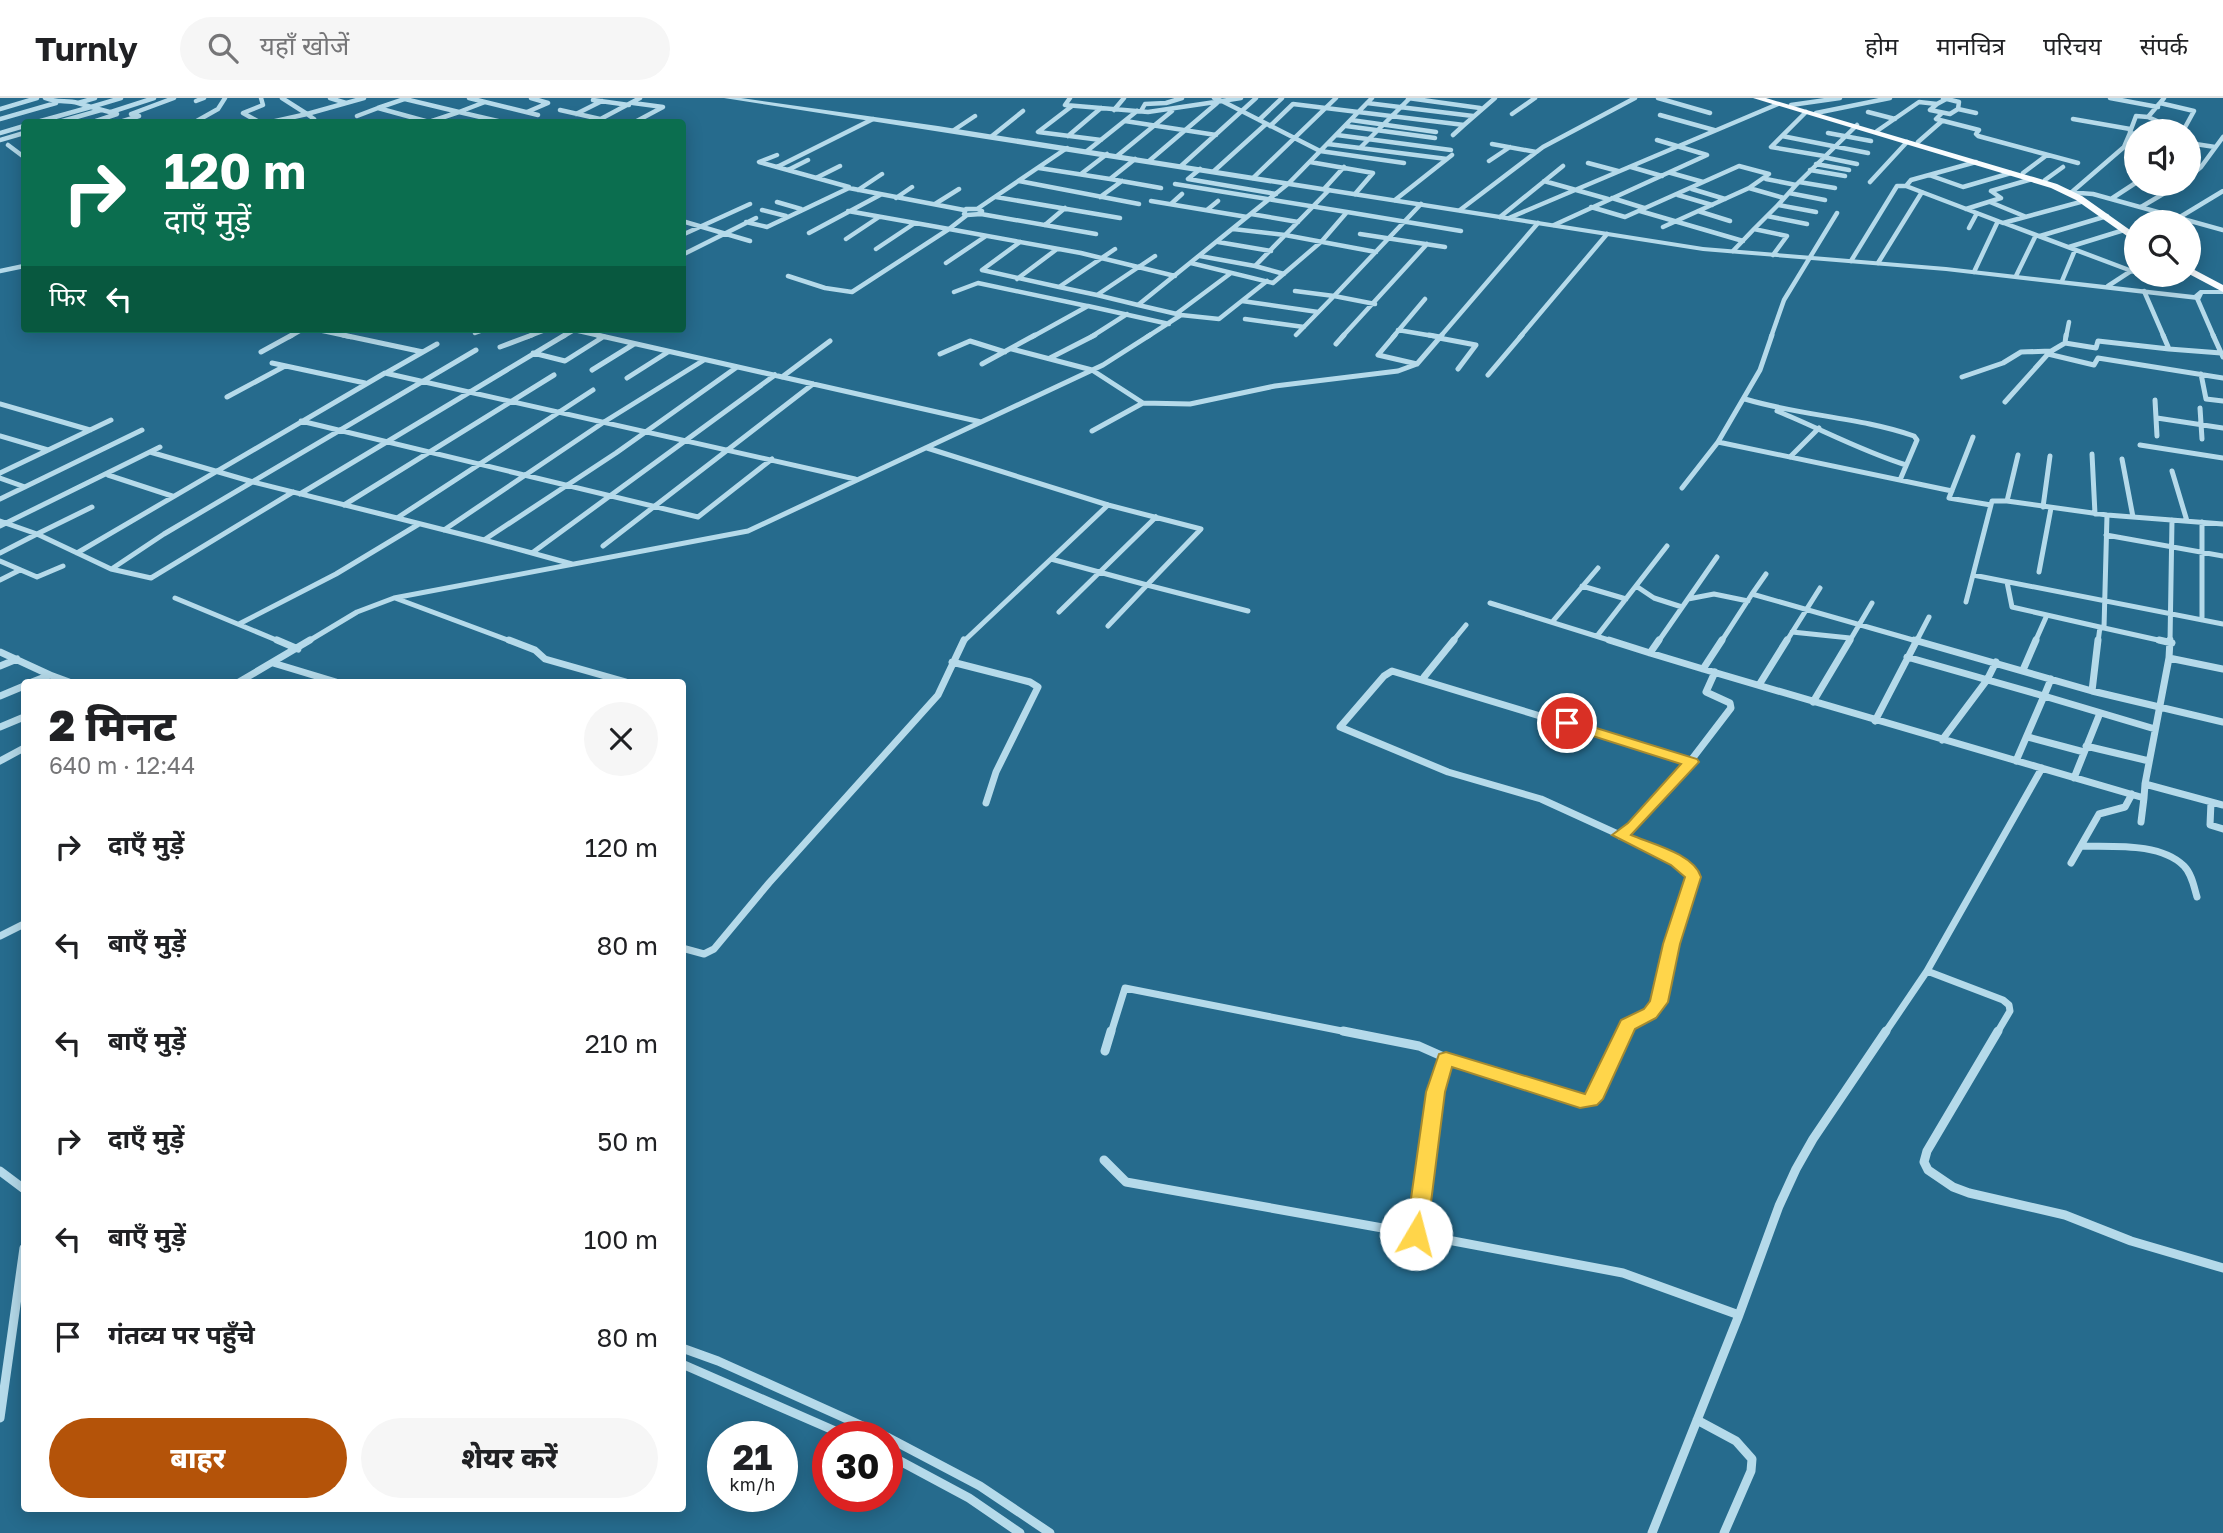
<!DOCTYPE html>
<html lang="hi">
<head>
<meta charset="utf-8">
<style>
  body { margin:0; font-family:"Golos Text","Noto Sans Devanagari",sans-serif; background:#f6f6f6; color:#202124; height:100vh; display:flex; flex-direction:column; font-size:26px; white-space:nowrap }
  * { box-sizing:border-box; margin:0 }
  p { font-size:23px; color:#757577 }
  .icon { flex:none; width:38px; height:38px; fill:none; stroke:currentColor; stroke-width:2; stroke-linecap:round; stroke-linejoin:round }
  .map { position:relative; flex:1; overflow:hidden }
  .details { position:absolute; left:21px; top:581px; width:665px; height:833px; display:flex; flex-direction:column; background:#fff; border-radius:7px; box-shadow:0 4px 18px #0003 }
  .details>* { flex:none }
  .top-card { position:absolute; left:21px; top:21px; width:665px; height:214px; border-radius:7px; box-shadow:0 4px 18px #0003; background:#0b6e4f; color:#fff; overflow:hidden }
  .controls { position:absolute; left:2124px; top:21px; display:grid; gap:14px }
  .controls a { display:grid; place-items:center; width:77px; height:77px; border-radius:50%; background:#fff; box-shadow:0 4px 18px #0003; font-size:35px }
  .speed { position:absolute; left:707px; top:1323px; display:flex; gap:14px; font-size:35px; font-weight:700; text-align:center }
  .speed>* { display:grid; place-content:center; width:91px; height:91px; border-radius:50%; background:#fff; box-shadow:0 4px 18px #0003; line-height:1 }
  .speed small { font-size:18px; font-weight:400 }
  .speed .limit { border:10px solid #d22; background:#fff; color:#111 }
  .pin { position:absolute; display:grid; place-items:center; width:60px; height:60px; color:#fff; margin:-30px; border:4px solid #fff; border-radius:50%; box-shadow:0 2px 7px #0007 }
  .me { position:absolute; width:77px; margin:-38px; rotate:8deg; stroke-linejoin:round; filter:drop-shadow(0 0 5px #0008) }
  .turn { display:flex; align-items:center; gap:24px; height:147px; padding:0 28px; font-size:32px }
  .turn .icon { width:91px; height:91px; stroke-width:2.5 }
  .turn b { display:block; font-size:49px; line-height:60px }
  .then { display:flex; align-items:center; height:66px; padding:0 28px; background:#0003; gap:14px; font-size:26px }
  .round { display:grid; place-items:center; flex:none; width:74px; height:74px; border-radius:37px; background:#f6f6f6 }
  .summary { display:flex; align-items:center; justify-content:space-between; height:119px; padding:0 28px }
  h1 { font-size:42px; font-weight:800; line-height:52px }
  .action { display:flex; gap:14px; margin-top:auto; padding:14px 28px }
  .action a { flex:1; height:80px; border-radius:42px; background:#b45309; color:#fff; font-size:28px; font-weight:800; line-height:80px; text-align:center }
  .action a+a { background:#f6f6f6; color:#202124 }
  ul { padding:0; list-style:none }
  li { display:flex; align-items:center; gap:21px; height:98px; padding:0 28px }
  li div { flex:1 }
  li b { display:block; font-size:26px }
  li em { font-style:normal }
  header { display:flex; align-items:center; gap:42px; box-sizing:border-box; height:98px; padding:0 35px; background:#fff; border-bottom:2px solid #e0e0e0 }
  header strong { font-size:33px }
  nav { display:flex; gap:38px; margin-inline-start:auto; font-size:24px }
  .search { width:490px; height:63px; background:#f6f6f6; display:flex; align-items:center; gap:18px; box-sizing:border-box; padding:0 24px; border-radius:38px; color:#757577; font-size:26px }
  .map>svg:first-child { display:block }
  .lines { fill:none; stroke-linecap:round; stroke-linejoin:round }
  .minor-far3 { stroke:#b5daea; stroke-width:4.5 }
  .minor-far2 { stroke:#b5daea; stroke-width:5 }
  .minor-far1 { stroke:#b5daea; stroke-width:7 }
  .minor { stroke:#b5daea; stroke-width:9 }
  .tertiary { fill:#b5daea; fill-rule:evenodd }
  .primary { fill:#f9fcfe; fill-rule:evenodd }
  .route { fill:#ffd54a; stroke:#a68a30; stroke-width:2 }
</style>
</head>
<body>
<header>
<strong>Turnly</strong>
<div class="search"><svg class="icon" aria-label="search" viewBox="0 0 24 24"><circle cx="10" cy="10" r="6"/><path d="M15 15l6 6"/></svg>यहाँ खोजें</div>
<nav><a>होम</a><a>मानचित्र</a><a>परिचय</a><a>संपर्क</a></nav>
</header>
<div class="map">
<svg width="2223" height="1435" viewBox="0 0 2223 1435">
  <rect width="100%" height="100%" fill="#266b8d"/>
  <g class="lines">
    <path class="minor-far3" d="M45,0c12,5 21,2 33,5
      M95,0l-17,5 13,4 30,-9
      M330,0l16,5
      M407,0l-29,10 51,14
      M469,0l69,17
      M1070,0l-5,7 83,7 74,-11 -8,-3
      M1241,0l-19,3 98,50 84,12
      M1408,0l72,10
      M1410,0l-50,50 87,11
      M1658,0l52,15
      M1943,0l16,4 -1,7 18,4
      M2110,0l48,9
      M2164,0l-4,5 34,8 -11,20
      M405,1l54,13 -30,10
      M593,2l36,5
      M196,3l8,-3
      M485,4l-26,10 43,10
      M633,5l30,4 -28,15
      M1367,5l106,13
      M1937,6l-7,6 20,4 8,-5
      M1791,7l49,-7
      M1072,8l-34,26 63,8
      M0,11l37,-11
      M560,12l40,9
      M1114,12l10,-12
      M1141,13l4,-7 21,-1 16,-5
      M111,14l43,-14
      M527,14l21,-9 -17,-5
      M1806,14l-35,35 53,9
      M1868,14l27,7
      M1816,15l74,-15
      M1942,15l-6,6 43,11 -3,4 2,2 100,27
      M576,16l26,-13
      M1512,16l23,-16
      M1660,17l54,15
      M357,18l21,-8
      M0,21l56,-16
      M314,21l-7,-5 57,-16
      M2073,21l57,10
      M1259,22l23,-22
      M1351,22l85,12
      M1125,23l91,14
      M37,24l54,-15 26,7 -24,8
      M59,24l42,-12
      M120,24l19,-6 -8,-2 43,-16
      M195,24l23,-13 7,-11
      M259,24l-16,-9 20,-8 -2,-7
      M271,24l36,-8 -25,-16
      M595,24l45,-24
      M1270,28l23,-22 171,21 31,-27
      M1346,28l89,12
      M954,32l21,-14
      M1877,33l42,-29 18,2 11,-6
      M2150,33l7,-10 -9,-4 11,-13
      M2130,34l6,-16 12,1
      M0,35l24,-7
      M1828,35l43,8
      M1337,37l114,15
      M1453,37l11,-10
      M992,38l31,-25
      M1068,38l33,-28
      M1782,38l86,17
      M0,42l24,-7
      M1918,44l24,-21
      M2189,45l26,4
      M1328,46l32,4
      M1492,46l44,8
      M8,47l16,12
      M1087,53l50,-40
      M777,57l-18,7 90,25
      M1117,58l55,-45
      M1823,59l34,7
      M1149,63l68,-58
      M1489,63l21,-14
      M1310,64l63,11 -18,21
      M1976,64l-65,18 -5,6 97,37 81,-22
      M1588,65l30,8
      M1816,66l33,6
      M1181,68l75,-68
      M777,69l96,-48
      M1631,69l31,9
      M1039,70l71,11 25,-20
      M1200,71l-12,10 88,15
      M788,72l20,-10
      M1810,72l35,6
      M1214,73l52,-47
      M1671,75l32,9
      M2023,75l24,-18
      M1081,76l26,-20
      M1929,77l34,12 48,-14
      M2189,79l12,-10 22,-30
      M816,80l24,-12
      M1253,80l83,-80
      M1110,81l51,9
      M1766,81l30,6 -18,20
      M2045,82l18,-13
      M1019,83l120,23
      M1544,83l64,18
      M1799,84l36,6
      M1870,84l37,-40
      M1175,86l172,28
      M1796,87l61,-60
      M1749,90l35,10
      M1324,91l20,-22
      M1692,91l33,10
      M858,92l24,-16
      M2073,93l51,-44 6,-14 7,1
      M2066,94l27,2 130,36
      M1789,95l36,7
      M1678,97l34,10
      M996,99l124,21
      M1100,99l22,-16
      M896,100l16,-11
      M1612,100l32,10
      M2111,101l26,-17
      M1395,102l57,-45
      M1151,103l96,16
      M777,104l24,7
      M1990,104l34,14
      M935,106l24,-15
      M1171,106l11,-10
      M1591,109l34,10 114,-51 30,8 -20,14 -86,39
      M2141,109l39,-23
      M1966,111l35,-11 -10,-7 41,-12
      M762,112l24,6
      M1207,112l11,-9
      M1460,112l83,-63 92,-49
      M848,113l101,18 18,-14 14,-1 1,-3 -5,-2
      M1640,113l103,30
      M1698,113l32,10
      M964,116l2,-5h11l90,-61
      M981,116l115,20
      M1251,116l47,8
      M1767,118l11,-11 38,7
      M1500,119l63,-51
      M2180,119l43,-26
      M1509,120l269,-114
      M682,123l68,20
      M746,124l21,5 82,-39 115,22
      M2004,125l133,50
      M1045,127l20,-17
      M1554,127l153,-70 -50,-15
      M1969,130l8,-15
      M1233,131l52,6 91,17
      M1754,131l13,-13 40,8
      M809,135l71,-38
      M1360,136l85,13
      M682,137l68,-31
      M2040,138l67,-20
      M846,141l33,-22
      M1218,144l53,9
      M2069,149l55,-17
      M876,151l39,-26
      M1733,153l21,-22 33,7 -14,19
      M682,157l74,-37
      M1200,158l55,10
      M1851,163l46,-75h9
      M946,165l40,-27
      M1191,165l82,20 49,-42 25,-29 114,19
      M1878,165l44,-71
      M982,172l77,17
      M982,172l38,-28
      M0,173l24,-5
      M1974,174l24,-51
      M1284,176l-29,-8 74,-76
      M2140,177l11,3 18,-3
      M788,178l37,12 27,4 97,-63 132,24 94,23
      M2016,178l20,-41
      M1017,181l40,-30
      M2062,183l13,-31
      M2108,188l23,-15
      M1295,193l39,5 87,-92
      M2144,193l20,46
      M954,194l24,-9 109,23
      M1097,197l-38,-8 56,-38
      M2197,200l17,39
      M1242,203l76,11
      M1138,207l-41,-10 58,-39
      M1176,216l55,-41
      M1181,217l38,4 48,-38
      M1245,221l59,8
      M314,231l37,8
      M570,231l35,8
      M1398,232l41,7
      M475,235l11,-4
      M1296,237l38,-39 41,8
      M289,239l14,-8
      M527,239l21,-8
      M562,239l12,-7
      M1032,239l56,-31 81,18
      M1091,239l36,-23
      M1147,239l34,-22 -43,-10 151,-122 83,-85
      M1342,239l85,-93
      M1393,239l32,-38
      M1440,239l98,-114
      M1520,239l87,-103
      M1771,239l13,-37 53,-87
      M2066,239l3,-15"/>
    <path class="minor-far2" d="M343,237l80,17
      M597,237l384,87
      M1395,237l-17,20 39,9 25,-29
      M1429,237l11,2
      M1772,237l-12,35 -42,72 234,49
      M2213,237l10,22
      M1439,240l37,7 -18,24
      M2065,245l31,5 2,-7 71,8 -6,-14
      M1336,246l8,-9
      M500,249l32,-12
      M1012,251l80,21 51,33 -51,28
      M2169,251l52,4
      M261,254l31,-17
      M533,255l32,8 38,-24
      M2048,255l17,-10 1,-8
      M940,256l30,-13 35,11
      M1050,260l45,-23
      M272,265l93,20
      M982,266l53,-29
      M737,269l-121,86 -132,87 48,13 243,-178
      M592,272l42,-26
      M386,275l51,-29
      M2201,276l5,25 17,2
      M1488,277l34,-40
      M782,279l48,-36
      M1962,279l41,-14 18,-11 30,-1
      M627,280l41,-26
      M227,299l58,-31
      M1745,301c56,17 114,18 169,37l3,4 -17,40
      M2155,302l2,36
      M2005,304l43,-48 46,11 4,-7 125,20
      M1143,305l47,1 85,-18 123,-15 19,-7
      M0,306l90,26
      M2200,310l2,31
      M1777,313c44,18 84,40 129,54
      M2157,320l66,10
      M301,323l397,96 74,-58
      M0,338l48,14
      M1973,339l-24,61 42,7
      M2140,347l83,13
      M927,350l181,57 93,24 -54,56 -96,-26 -88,83
      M150,354l103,30 144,36 196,-128
      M2092,356l3,60
      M2018,357l-11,46 100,14 116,9
      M1790,359l29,-29
      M2122,361l11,58
      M2172,373l15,50
      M0,375l111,-53
      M108,377l64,21
      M0,380l25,9
      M1682,390l36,-46
      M300,396l265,-159
      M0,401l142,-69
      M344,407l210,-130
      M2043,409l7,-51
      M2107,417l-3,113 63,14
      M397,420l87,22
      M0,423l37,13 55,-27
      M2202,424v98
      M0,428l160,-79
      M444,432l160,-108 100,-62
      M2106,437l117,21
      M603,448l210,-162
      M0,455l37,-19 74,35 40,9 142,-86
      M77,455l308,-180 470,106
      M532,455l40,11
      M1051,461l57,-54
      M0,463l37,16 26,-11
      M113,470l51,-34 312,-184
      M2039,474l12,-64
      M1973,477l250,49
      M0,482l20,-10
      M2007,484l5,25 92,21
      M1582,488l44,13
      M1636,488l18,12 28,9
      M1752,496l14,-20
      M175,500l106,44
      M395,500l118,44
      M1688,501l26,-5 34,7
      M1966,504l26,-101h15
      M1490,505l125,39
      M1059,514l97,-95
      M1553,523l45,-53
      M239,526l97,-50 83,-50
      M1108,528l39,-41 101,26
      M1792,534l58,6
      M1597,538l70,-90
      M307,544l50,-30 37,-14 354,-67 355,-166 47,-30
      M1452,544l14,-17
      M1658,544l59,-85
      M1721,544l31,-48 168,48
      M1786,544l34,-54
      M1849,544l23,-39
      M1916,544l13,-25
      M2035,544l12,-27
      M2098,544l2,-15
      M2170,544l2,-122"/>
    <path class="minor-far1" d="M277,542l21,9
      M509,542l26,10 10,9 81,23
      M1609,542l41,13
      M1659,542l-9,13 53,16
      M1722,542l-19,29 441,129 1,-14
      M1914,542l178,51 131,31
      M2159,542l13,3
      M2170,542l-1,18 54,11
      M0,554l50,23 -18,7
      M1907,559l137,39 -28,65
      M2169,560l-24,126 78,21
      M952,564l78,20 8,5 -42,85 -10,31
      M273,565l63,19
      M0,568l17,-7
      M2023,572l13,-30
      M50,577l19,7
      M1424,579l30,-37
      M2051,581l-7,17 111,33
      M239,584l71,-42
      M1759,587l28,-45
      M2092,593l6,-51
      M0,598l24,-10
      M1813,604l37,-62
      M1875,623l42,-81
      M0,629l24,-10
      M2028,639l56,15
      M1942,642l45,-60 9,-18
      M2086,648l63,15
      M0,663l24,-13
      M2074,680l26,-65
      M2211,704l-1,23 13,4
      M2141,724l3,-24
      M1620,738l46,-43 65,-85 -1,-5 -24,-11 9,-20
      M2081,748c31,1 79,-4 103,20 8,8 10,21 13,31
      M2071,765l28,-49 26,-7 7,-13
      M0,838l24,-12
      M682,850l22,6 10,-5 55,-66 169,-188 26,-55
      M1927,873l76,29 6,5 1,6 -13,22
      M1111,935l14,-45 227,45
      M1625,935l3,-8 22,-11 9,-12 13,-58 21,-67 -2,-5 -14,-11 -136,-62 -93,-27 -108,-45 44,-51 8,-5 300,91
      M1885,935l42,-62 115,-203"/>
    <path class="minor" d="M1343,933l76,15 27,12
      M1626,933l-32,67 -14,3 -134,-43 -11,34 -19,142 207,39 116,42
      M1998,933l-71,120 -3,11 4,8 25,17 16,6 96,22 66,26 92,27
      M1105,953l6,-20
      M1104,1062l22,22 290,52
      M0,1073l24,18
      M682,1250l36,13 169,76
      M682,1266l167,73
      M0,1320l24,-170
      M1697,1322l39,21 16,18 -1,12 -27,62
      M887,1339l93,49 70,47
      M887,1356l82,44 51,35
      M1652,1435l87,-218 40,-109 17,-37 17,-30 73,-108"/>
    <path class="tertiary" d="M724,0h17l197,28 765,121 243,20 248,28 6,-5h23v4h-20l-3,6h-3l-251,-29 -243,-20z"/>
    <path class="primary" d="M1753,0h13l291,86 25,12 55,39v8l-61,-43 -25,-12z
      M2189,169l34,18v7l-34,-18z"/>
  </g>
  <path class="route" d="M1567,621l130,40 2,3 -68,73c21,9 63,19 70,42l-21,67 -12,58 -12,16 -21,11 -32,70 -6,6 -17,3 -128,-41 -7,25 -18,142 -3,6 -8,2 -7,-2 -3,-6 20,-142 13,-38 7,-2 139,42 36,-74 23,-11 6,-8 13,-57 22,-67 -14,-12 -59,-30 16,-12 53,-59 -120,-38 -2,-3 2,-3z"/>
</svg>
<div class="controls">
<a><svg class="icon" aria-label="sound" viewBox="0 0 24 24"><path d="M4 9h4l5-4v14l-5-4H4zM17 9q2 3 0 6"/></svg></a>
<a><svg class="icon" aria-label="search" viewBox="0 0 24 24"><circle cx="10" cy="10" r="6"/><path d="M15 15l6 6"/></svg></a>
</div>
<div class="speed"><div>21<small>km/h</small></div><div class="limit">30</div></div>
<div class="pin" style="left:1567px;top:625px;background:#d93025"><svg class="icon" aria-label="arrive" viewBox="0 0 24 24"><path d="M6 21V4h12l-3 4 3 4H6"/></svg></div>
<svg class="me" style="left:1416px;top:1136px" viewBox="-20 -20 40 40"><circle r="19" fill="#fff"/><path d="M0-13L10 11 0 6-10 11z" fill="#ffd54a"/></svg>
<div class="top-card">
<div class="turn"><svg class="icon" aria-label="right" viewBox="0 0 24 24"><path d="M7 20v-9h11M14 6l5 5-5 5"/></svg><div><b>120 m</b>दाएँ मुड़ें</div></div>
<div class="then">फिर<svg class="icon" aria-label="left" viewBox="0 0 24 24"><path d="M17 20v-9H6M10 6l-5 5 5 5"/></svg></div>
</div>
<section class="details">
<div class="summary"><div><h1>2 मिनट</h1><p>640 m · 12:44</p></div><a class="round"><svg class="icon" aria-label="close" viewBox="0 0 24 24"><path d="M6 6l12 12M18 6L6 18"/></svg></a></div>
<ul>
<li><svg class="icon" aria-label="right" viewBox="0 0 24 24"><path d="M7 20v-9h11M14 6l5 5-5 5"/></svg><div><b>दाएँ मुड़ें</b></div><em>120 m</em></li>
<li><svg class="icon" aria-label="left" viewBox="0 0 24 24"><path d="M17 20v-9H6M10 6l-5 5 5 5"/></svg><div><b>बाएँ मुड़ें</b></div><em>80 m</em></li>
<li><svg class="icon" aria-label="left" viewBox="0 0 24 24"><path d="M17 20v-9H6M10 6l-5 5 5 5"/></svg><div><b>बाएँ मुड़ें</b></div><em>210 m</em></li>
<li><svg class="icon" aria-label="right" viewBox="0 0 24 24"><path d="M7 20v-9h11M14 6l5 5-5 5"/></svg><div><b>दाएँ मुड़ें</b></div><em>50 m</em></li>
<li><svg class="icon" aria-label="left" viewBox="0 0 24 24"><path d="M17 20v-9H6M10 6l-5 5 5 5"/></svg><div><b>बाएँ मुड़ें</b></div><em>100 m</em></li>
<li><svg class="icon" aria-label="arrive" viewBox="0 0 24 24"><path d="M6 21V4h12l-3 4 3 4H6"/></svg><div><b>गंतव्य पर पहुँचे</b></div><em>80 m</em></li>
</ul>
<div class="action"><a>बाहर</a><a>शेयर करें</a></div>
</section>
</div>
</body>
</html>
